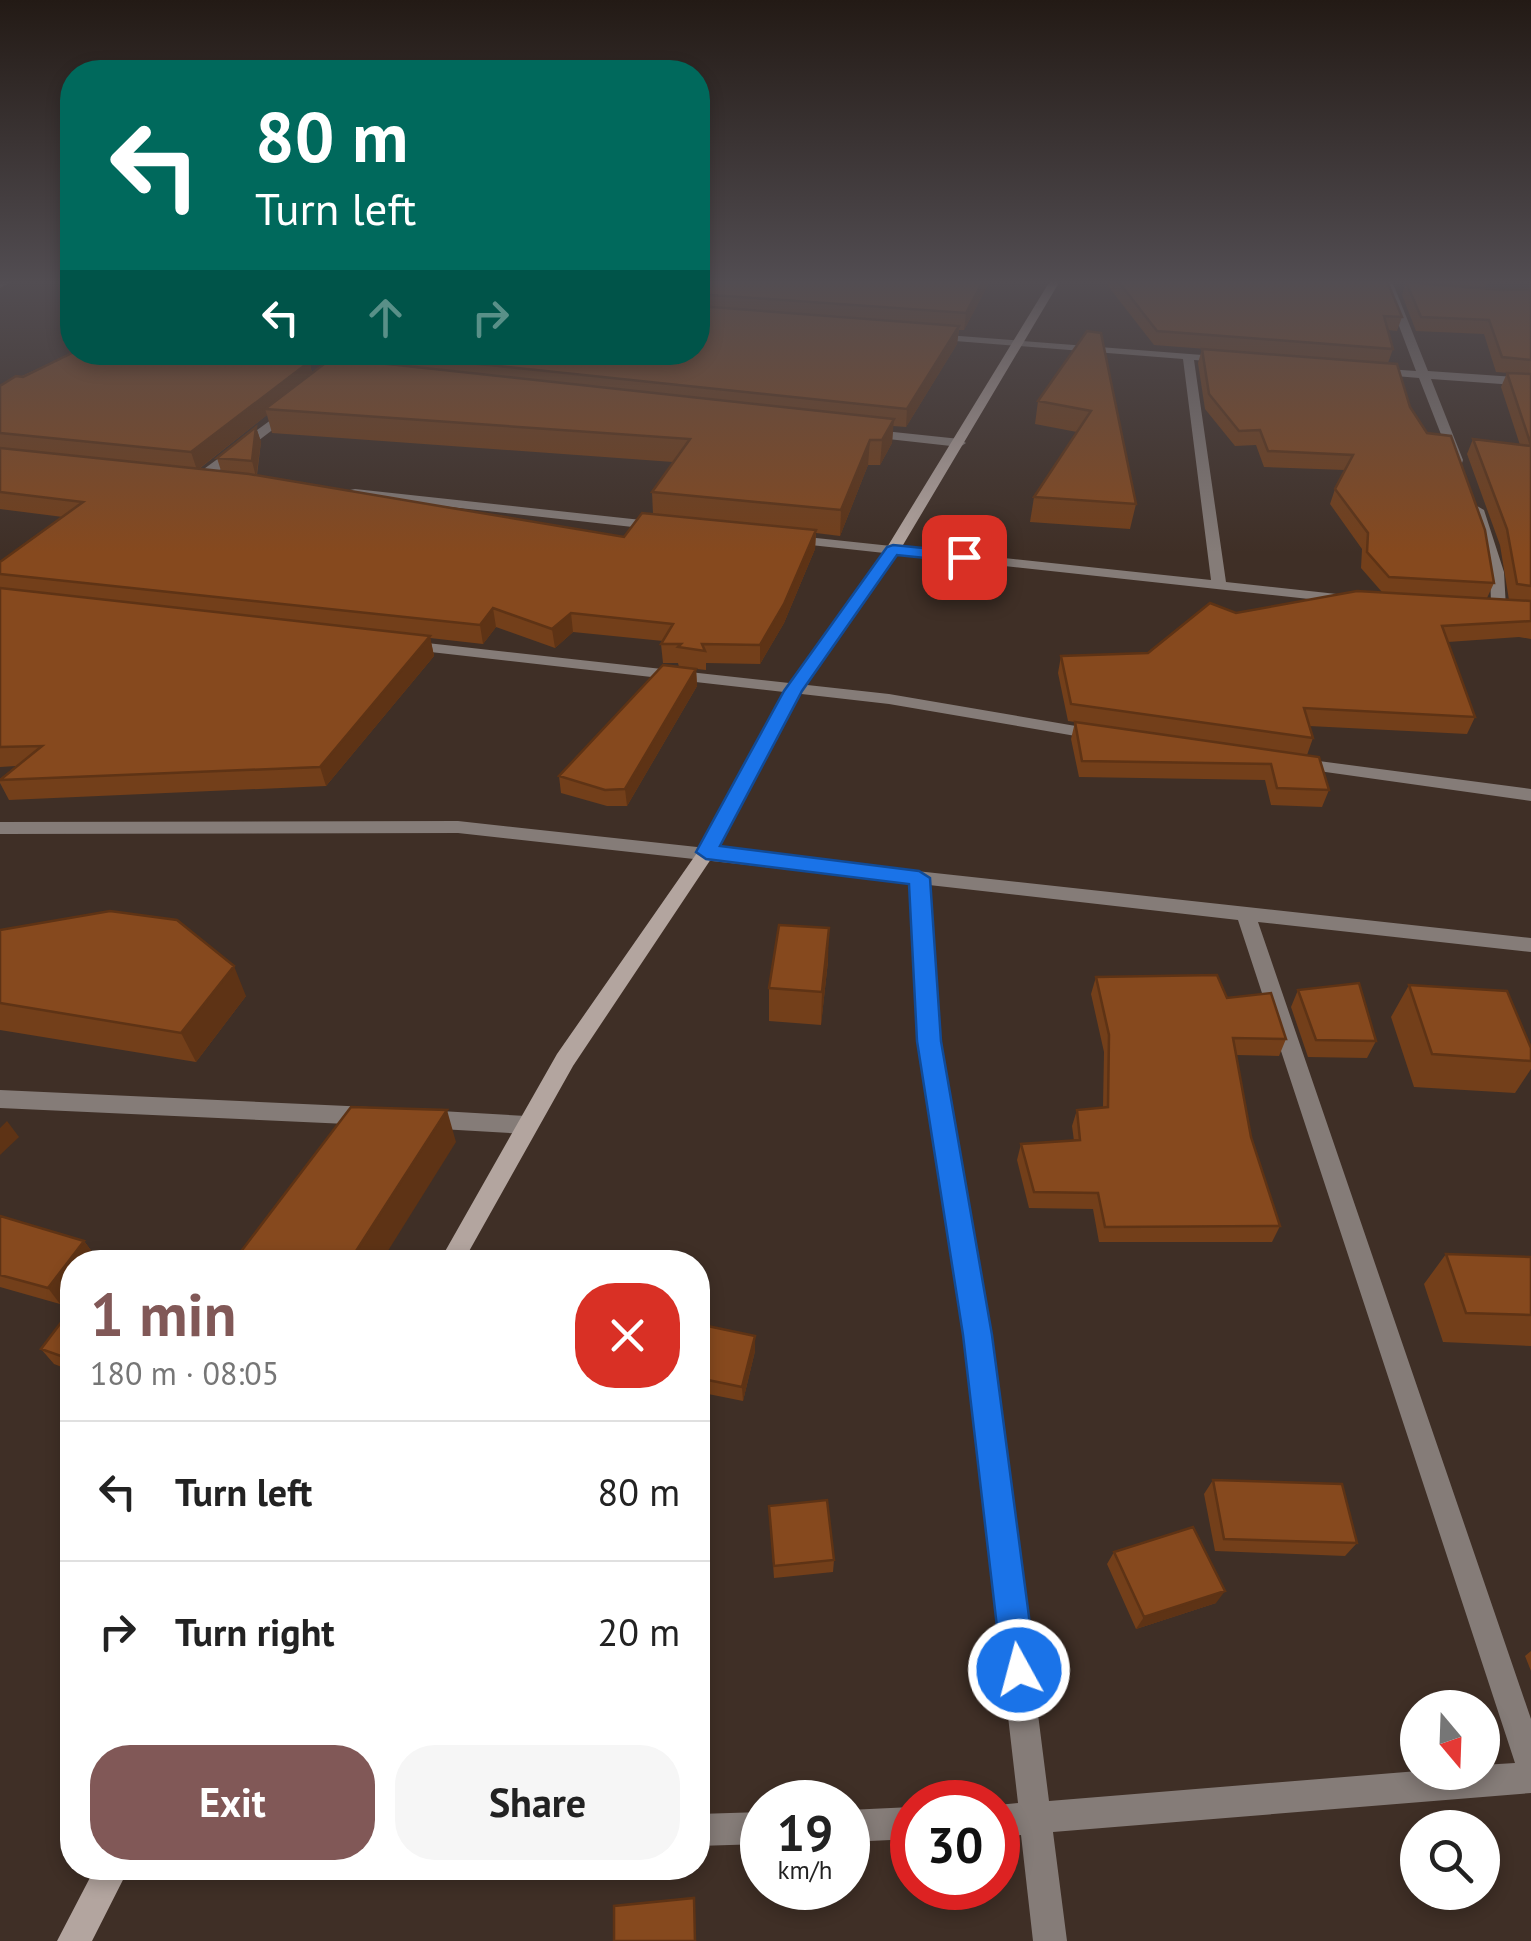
<!DOCTYPE html>
<html lang="en">
<head>
<meta charset="utf-8">
<style>
  body { margin:0; font-family:"PT Sans",sans-serif; background:#f6f6f6; color:#222; height:100vh; display:flex; flex-direction:column; font-size:38px; white-space:nowrap }
  * { box-sizing:border-box; margin:0 }
  p { font-size:32px; color:#767676 }
  .icon { flex:none; width:55px; height:55px; fill:none; stroke:currentColor; stroke-width:2; stroke-linecap:round; stroke-linejoin:round }
  .map { position:relative; flex:1; overflow:hidden }
  .sheet { position:absolute; left:60px; top:1250px; width:650px; height:630px; display:flex; flex-direction:column; background:#fff; border-radius:40px; box-shadow:0 5px 15px #0003 }
  .sheet>* { flex:none }
  .banner { position:absolute; left:60px; top:60px; width:650px; height:305px; border-radius:40px; box-shadow:0 5px 15px #0003; background:#00695c; color:#fff; overflow:hidden }
  .needle { width:65px; rotate:161deg }
  .tools { position:absolute; left:1400px; top:1690px; display:grid; gap:20px }
  .tools a { display:grid; place-items:center; width:100px; height:100px; border-radius:50%; background:#fff; box-shadow:0 5px 15px #0003; font-size:50px }
  .speed { position:absolute; left:740px; top:1780px; display:flex; gap:20px; font-size:50px; font-weight:700; text-align:center }
  .speed>* { display:grid; place-content:center; width:130px; height:130px; border-radius:50%; background:#fff; box-shadow:0 5px 15px #0003; line-height:1 }
  .speed small { font-size:25px; font-weight:400 }
  .speed .limit { border:15px solid #d22; background:#fff; color:#111 }
  .pin { position:absolute; display:grid; place-items:center; width:85px; height:85px; color:#fff; margin:-42px; border-radius:20px; box-shadow:0 5px 15px #0006 }
  .me { position:absolute; width:110px; margin:-55px; rotate:353deg; stroke-linejoin:round; filter:drop-shadow(0 0 8px #0008) }
  .turn { display:flex; align-items:center; gap:35px; height:210px; padding:0 30px; font-size:45px }
  .turn .icon { width:130px; height:130px; stroke-width:2.5 }
  .turn b { display:block; font-size:70px; line-height:85px }
  .lanes { display:flex; align-items:center; height:95px; padding:0 30px; background:#0003; justify-content:center; gap:50px; direction:ltr }
  .lanes .off { opacity:.35 }
  .round { display:grid; place-items:center; flex:none; width:105px; height:105px; border-radius:40px; background:#f6f6f6 }
  .summary { display:flex; align-items:center; justify-content:space-between; height:170px; padding:0 30px }
  h1 { font-size:60px; font-weight:700; line-height:75px; color:#815857 }
  .cta { display:flex; gap:20px; margin-top:auto; padding:20px 30px }
  .cta a { flex:1; height:115px; border-radius:40px; background:#815857; color:#fff; font-size:40px; font-weight:700; line-height:115px; text-align:center }
  .cta a+a { background:#f6f6f6; color:#222 }
  ul { padding:0; list-style:none }
  li { display:flex; align-items:center; gap:30px; height:140px; padding:0 30px; border-top:2px solid #e0e0e0 }
  li div { flex:1 }
  li b { display:block; font-size:38px }
  li em { font-style:normal }
  .map>svg:first-child { display:block }
  .lines { fill:none; stroke-linecap:round; stroke-linejoin:round }
  .street { fill:#857c78; fill-rule:evenodd }
  .secondary { fill:#b3a59f; fill-rule:evenodd }
  .wall { fill:#733f1a; fill-rule:evenodd }
  .shaded-wall { fill:#5e3315 }
  .building { fill:#86491e; stroke:#5e3315; stroke-width:2.5 }
  .route { fill:#1a73e8; stroke:#114b97; stroke-width:2.5 }
</style>
</head>
<body>
<div class="map">
<svg width="1531" height="1941" viewBox="0 0 1531 1941">
  <rect width="100%" height="100%" fill="#3f2f26"/>
  <g class="lines">
    <path class="street" d="M0,281h13l-13,7z
      M1382,281h10l36,90 103,7v8l-100,-7 32,81 -1,3 -11,-3 -32,-82 -47,-4 -6,-3 6,-3 44,3z
      M934,334l294,23 2,2 -6,3 -30,-2 32,222 120,13 7,4 -7,4 -563,-61v-6l5,-1 423,45 -28,-221 -253,-20 -2,-2z
      M286,409l10,3 -89,68h-10v-6z
      M865,429l95,10 6,4 -6,4 -99,-11 -2,-3z
      M355,489l305,33 7,4 -7,4 -310,-34v-6z
      M1477,506l7,4 20,62 2,36c-6,7 -23,6 -29,-1l14,-4 -1,-31 -20,-62z
      M409,641l480,53 210,36 8,5 -8,5 -210,-36 -485,-55v-6z
      M1296,758l235,31v12l-241,-34 -3,-4 3,-4z
      M458,821l1073,117v14l-273,-30 273,797v74l-478,39 14,109h-34l-12,-106 -23,2v-32l20,-2 -54,-468 -45,-294 -9,-158 -452,-50 -458,1v-12zM929,885l309,35 277,843 -33,2v7l-64,-1 -369,30 -59,-466 -51,-294z
      M0,1090l369,17 8,3 3,6 -3,6 -8,3 -369,-17z
      M423,1110l103,6 8,3 3,6 -3,6 -8,3 -103,-6 -8,-3 -3,-6 3,-6z
      M912,1807v32l-64,3v-32z
      M762,1812v32l-64,2v-32z"/>
    <path class="secondary" d="M1050,281h10l-160,269 -99,141 -88,165 -140,210 -110,196h-24l118,-208 142,-204 86,-159 101,-142z
      M95,1868h34l-37,73h-35z"/>
  </g>
  <path class="wall" d="M698,281l290,4 -24,45h-5l-2,14 -51,83 -13,-1 -1,17 -12,22h-12l-28,71 -24,-3 -1,16 -31,74 -24,41 -54,-1v7l-27,-3 -1,-4h-15l-2,-19 2,-3 -90,-9 -18,16 -59,-21 -13,17 -53,-6 4,18 -108,130 -317,14 -9,-17v-4l16,-13 -16,1v-205l63,-45 -63,-8v-123l74,-34h624zM310,364l12,1 -10,8zM267,415l5,18 401,29 -21,30 1,22 -29,23 -367,-62 4,-33 -5,-15 -39,31 4,13 -22,-2z
    M1109,281h278l15,36 -5,14 -9,-1 5,19 -5,14 -234,-18 -46,-59z
    M1397,281h91l-2,6 -56,-3 72,6 29,-1v350l-12,-2 -71,5 27,75 -8,17 -158,-8 4,12 -6,17 -239,-34 -10,-48 3,-17 87,-3 88,-40 146,-21 -21,-24 1,-19 -32,-45 5,-15 10,-19 -81,-3 -8,-22 -21,1 -30,-37 -7,-46 4,-14 208,58 84,176 -7,15 22,2 -9,-55 -33,-91 6,-15 47,6 -19,-58 6,-14h2l-13,-1 -12,-38 -68,-3 -14,-36 4,-13z
    M1087,331l49,173 -6,25 -100,-7 4,-25 43,-65 -42,-8 3,-23z
    M696,669l1,17 -70,120h-20l-46,-13 -2,-17z
    M1075,722l244,35 10,33 -7,17 -51,-2 -6,-25 -186,-3 -8,-38z
    M0,930l246,66 -50,66 -196,-32z
    M828,961l-7,64 -52,-4v-33z
    M1096,977l131,21 59,41 -7,17 -43,-1 15,82 29,89 -8,16h-173l-6,-33 -64,-1 -12,-48 4,-16 53,-3 -2,-15 5,-16 26,-3 1,-55 -13,-58z
    M1409,985l122,63v21l-16,24 -101,-6 -23,-70z
    M1298,990l78,51 -9,17 -59,-1 -17,-50z
    M0,1216l84,25 11,15 -5,6h-18l-12,42 -60,-17z
    M1446,1254l85,3v89l-88,-4 -19,-58z
    M72,1308v63l-18,-7 -13,-15z
    M698,1324l57,27 -12,50 -45,-9z
    M1213,1480l144,63 -12,13 -130,-5 -11,-57z
    M769,1506l65,54 -1,12 -59,6z
    M1114,1552l102,51 -80,26 -29,-65z
    M1531,1651v20l-6,-15z"/>
  <path class="shaded-wall" d="M983,281h5v4l-24,45 2,-17z
    M959,326l-2,18 -51,83 1,-18z
    M309,362l5,17 -49,30 2,6 -70,55 -6,-18z
    M894,419l-2,24 -12,22 2,-25z
    M256,427l5,15 -5,35 -4,-16z
    M870,440l-2,25 -28,71 1,-26z
    M816,530l-1,19 -31,74 -24,41v-19z
    M493,608l3,19 -13,17 -3,-19z
    M571,613l2,19 -18,16 -3,-19z
    M430,636l4,20 -108,130 -6,-19z
    M696,669l1,17 -70,120 -2,-17z
    M829,928l-1,33 -7,64 1,-33z
    M234,966l12,30 -50,66 -15,-29z
    M447,1110l9,32 -75,120h-32z
    M7,1121l12,16 -19,18v-27z
    M84,1241l11,15 -5,6h-18v25l-12,17 -12,-16z
    M755,1336v15l-12,50 -1,-14z
    M1225,1591l-9,12 -80,26 8,-12z"/>
  <path class="building" d="M698,281h285l-17,32 -268,-19z
    M1118,281h269l15,36 -18,-1 9,33 -236,-18z
    M1406,282l96,8 29,-1v71l-29,-3 -13,-37 -68,-3z
    M698,306l261,20 -52,83 -543,-57h334z
    M1087,331l14,2 35,171 -102,-7 57,-86 -53,-10z
    M1202,349l195,15 13,43 17,26 24,3 34,94 9,53 -105,-6 -22,-25 1,-19 -33,-44 18,-34 -85,-4 -8,-21 -21,1 -30,-37z
    M74,352h160l75,10 -118,90 -191,-19v-47l16,-10 7,1z
    M332,358l562,61 -12,21h-12l-29,70 -189,-18 38,-53 -425,-30z
    M1507,373l24,1v71z
    M256,427l-4,34 -35,-3z
    M1473,439l58,7v140l-14,-2 -10,-55z
    M0,448l249,26 375,63 18,-24 174,17 -32,74 -24,41 -58,-1 3,7 -27,-4 3,-3h-20l12,-20 -102,-11 -19,16 -59,-21 -13,17 -480,-51v-12l83,-60 -83,-10z
    M0,588l430,48 -110,131 -320,13 42,-34 -42,1z
    M1357,591l174,10v20l-89,5 33,91 -171,-9 9,30 -242,-34 -10,-48 87,-3 62,-50 26,10z
    M663,665l33,4 -71,120 -20,1 -46,-14z
    M1075,722l244,35 10,33 -52,-2 -6,-24 -189,-3z
    M110,911l67,9 57,46 -53,67 -181,-30v-73z
    M779,925l50,3 -7,64 -53,-4z
    M1217,975l10,23 44,-5 15,46 -53,-1 18,99 29,89 -175,1 -7,-34 -64,-1 -13,-48 59,-4 -3,-30 31,-3 1,-72 -13,-58z
    M1359,983l17,58 -60,-1 -18,-50z
    M1409,985l98,6 24,57v13l-99,-7z
    M351,1107l96,3 -98,152h-116z
    M0,1216l84,25 -36,47 -48,-13z
    M1446,1254l85,3v58l-65,-2z
    M72,1308v52l-31,-11z
    M698,1324l57,12 -13,51 -44,-9z
    M1213,1480l129,4 15,59 -133,-4z
    M827,1500l7,60 -60,6 -5,-60z
    M1193,1527l32,64 -81,26 -30,-65z
    M694,1898l1,43h-81v-35z"/>
  <linearGradient id="sky" x2="0" y2="1"><stop stop-color="#231a15"/><stop offset="0.51" stop-color="#524d52"/><stop offset="1" stop-color="#524d52" stop-opacity="0"/></linearGradient>
  <rect width="1531" height="553" fill="url(#sky)"/>
  <path class="route" d="M893,545l71,7 8,5 -8,5 -67,-7 -95,136 -82,155 199,25 11,7 11,163 51,294 44,335 -5,12 -12,5 -12,-5 -5,-12 -39,-335 -46,-294 -8,-157 -203,-25 -10,-7 88,-161 103,-144z"/>
</svg>
<div class="tools">
<a><svg class="needle" viewBox="-14 -14 28 28"><path d="M0-13l5 13h-10z" fill="#e53935"/><path d="M0 13l5-13h-10z" fill="#767676"/></svg></a>
<a><svg class="icon" aria-label="search" viewBox="0 0 24 24"><circle cx="10" cy="10" r="6"/><path d="M15 15l6 6"/></svg></a>
</div>
<div class="speed"><div>19<small>km/h</small></div><div class="limit">30</div></div>
<div class="pin" style="left:964px;top:557px;background:#d93025"><svg class="icon" aria-label="arrive" viewBox="0 0 24 24"><path d="M6 21V4h12l-3 4 3 4H6"/></svg></div>
<svg class="me" style="left:1019px;top:1670px" viewBox="-20 -20 40 40"><circle r="17" fill="#1a73e8" stroke="#fff" stroke-width="3"/><path d="M0-11L8 9 0 5-8 9z" fill="#fff"/></svg>
<div class="banner">
<div class="turn"><svg class="icon" aria-label="left" viewBox="0 0 24 24"><path d="M17 20v-9H6M10 6l-5 5 5 5"/></svg><div><b>80 m</b>Turn left</div></div>
<div class="lanes"><svg class="icon" aria-label="left" viewBox="0 0 24 24"><path d="M17 20v-9H6M10 6l-5 5 5 5"/></svg><svg class="icon off" aria-label="ahead" viewBox="0 0 24 24"><path d="M12 20V5M6 11l6-6 6 6"/></svg><svg class="icon off" aria-label="right" viewBox="0 0 24 24"><path d="M7 20v-9h11M14 6l5 5-5 5"/></svg></div>
</div>
<section class="sheet">
<div class="summary"><div><h1>1 min</h1><p>180 m · 08:05</p></div><a class="round" style="background:#d93025;color:#fff"><svg class="icon" aria-label="close" viewBox="0 0 24 24"><path d="M6 6l12 12M18 6L6 18"/></svg></a></div>
<ul>
<li><svg class="icon" aria-label="left" viewBox="0 0 24 24"><path d="M17 20v-9H6M10 6l-5 5 5 5"/></svg><div><b>Turn left</b></div><em>80 m</em></li>
<li><svg class="icon" aria-label="right" viewBox="0 0 24 24"><path d="M7 20v-9h11M14 6l5 5-5 5"/></svg><div><b>Turn right</b></div><em>20 m</em></li>
</ul>
<div class="cta"><a>Exit</a><a>Share</a></div>
</section>
</div>
</body>
</html>
